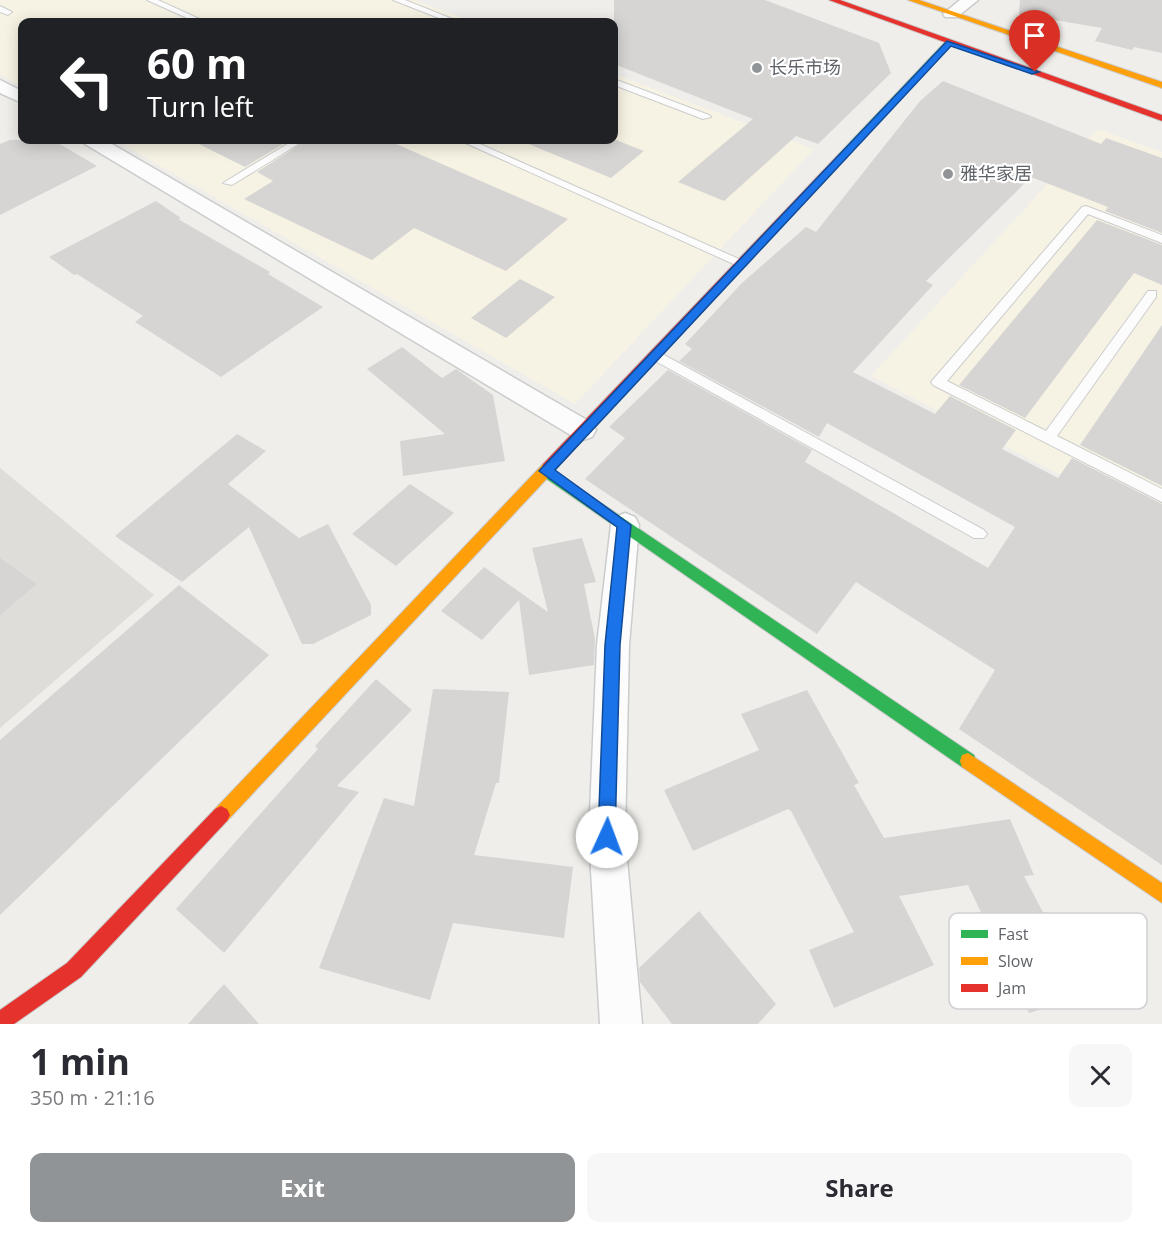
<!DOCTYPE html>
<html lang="en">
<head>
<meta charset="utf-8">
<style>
  body { margin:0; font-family:"Open Sans","Noto Sans SC",sans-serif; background:#f7f7f7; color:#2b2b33; height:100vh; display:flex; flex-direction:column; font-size:22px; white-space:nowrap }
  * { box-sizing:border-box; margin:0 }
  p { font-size:20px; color:#7c7c81 }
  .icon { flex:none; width:33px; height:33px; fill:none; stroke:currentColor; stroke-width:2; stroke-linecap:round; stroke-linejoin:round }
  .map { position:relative; height:1024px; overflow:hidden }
  .side { display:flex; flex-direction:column; background:#fff; flex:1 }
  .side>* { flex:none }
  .hud { position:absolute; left:18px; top:18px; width:600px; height:126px; border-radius:12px; box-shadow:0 3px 15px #0003; background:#202124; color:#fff; overflow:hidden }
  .pin { position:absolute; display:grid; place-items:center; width:51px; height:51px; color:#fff; margin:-62px -26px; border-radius:50% 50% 50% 0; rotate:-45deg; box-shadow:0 0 6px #0007 }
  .pin .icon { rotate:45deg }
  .me { position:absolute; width:66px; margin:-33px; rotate:2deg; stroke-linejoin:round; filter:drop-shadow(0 0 4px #0008) }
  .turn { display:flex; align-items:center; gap:21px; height:126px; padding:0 30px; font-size:27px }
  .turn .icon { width:78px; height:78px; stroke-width:2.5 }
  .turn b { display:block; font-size:42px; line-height:51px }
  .round { display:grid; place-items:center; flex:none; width:63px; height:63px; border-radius:12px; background:#f7f7f7 }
  .head { display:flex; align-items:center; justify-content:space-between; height:102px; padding:0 30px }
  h1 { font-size:36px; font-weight:700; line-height:45px }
  .primary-button { display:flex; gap:12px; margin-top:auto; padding:12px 30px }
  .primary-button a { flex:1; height:69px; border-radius:12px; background:#919496; color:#fff; font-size:24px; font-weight:700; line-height:69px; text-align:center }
  .primary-button a+a { background:#f7f7f7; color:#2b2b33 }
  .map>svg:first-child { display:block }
  .commercial { fill:#f7f3e4 }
  .industrial { fill:#dfddda }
  .building { fill:#d6d5d3 }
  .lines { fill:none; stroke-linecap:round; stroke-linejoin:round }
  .lane-casing { stroke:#cbcccc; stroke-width:2 }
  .street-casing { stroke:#cbcccc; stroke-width:3 }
  .fast-casing { stroke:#cacacb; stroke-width:2 }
  .slow-casing { stroke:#cacacb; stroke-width:2 }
  .jam-casing { stroke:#cacacb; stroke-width:2 }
  .lane { fill:#fdfcfc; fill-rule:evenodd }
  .street { fill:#fdfcfc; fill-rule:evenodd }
  .fast { fill:#30b455; fill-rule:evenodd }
  .slow { fill:#ff9f0a; fill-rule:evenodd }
  .jam { fill:#e5322d; fill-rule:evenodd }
  .route { fill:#1a73e8; stroke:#114b97; stroke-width:1.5 }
  .poi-dot { fill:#919496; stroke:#fff; stroke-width:2 }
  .labels { text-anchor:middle; stroke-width:4.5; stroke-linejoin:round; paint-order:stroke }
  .far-poi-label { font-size:18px; fill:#5f6368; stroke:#fff; text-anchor:start }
  .key { fill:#fff; stroke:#cfd0d2; stroke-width:1.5 }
  .key-label { font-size:16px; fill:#5f6368 }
</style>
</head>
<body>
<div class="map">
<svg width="1162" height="1024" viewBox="0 0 1162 1024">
  <rect width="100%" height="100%" fill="#efeeea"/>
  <path class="commercial" d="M0,0h414l60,22h-452v65l-22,-13z
    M614,74l200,75 -239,255 -460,-264h499z
    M1098,129l64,23v376l-291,-152z"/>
  <path class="industrial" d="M0,468l154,127 -154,133z"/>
  <path class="building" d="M614,0h151l114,43 12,30 -73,71 -22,-8 -72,65 -46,-19 75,-63 -139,-55z
    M1020,0h142v53l-28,-6 -2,3 -37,-9 7,-13 -83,-14z
    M943,81l158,63 5,-6 56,20v75l-57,-22 3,-4 -77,-30 -105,104 7,4 -80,87 82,42 15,-18 66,34 -14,19 56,29 14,-20 90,46v361l-203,-136 36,-59 -139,-88 -39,52 -232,-155 40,-41 -16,-11 59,-57 144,80 -7,12 183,106 27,-41 -188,-104 -8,14 -140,-76 13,-12 -7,-5 57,-61 64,-56 10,5 104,-131z
    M10,140h43l44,26 -97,49v-71z
    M191,140h99l-45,27z
    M307,140h80l181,79 -62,52 -92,-43 -42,32 -128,-61 29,-18 -16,-9z
    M519,140h97l28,11 -33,27z
    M156,201l25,17 -3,1 92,53 -2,2 55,33 -102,70 -86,-55 8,-6 -66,-42 -3,1 -25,-18z
    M1097,220l65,25v40l-28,-12 -109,145 -66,-33z
    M520,279l35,18 -49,41 -35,-20z
    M1162,325v161l-82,-41z
    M402,347l40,31 14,-9 37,26 12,66 -102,15 -3,-35 45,-7 -78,-65z
    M237,434l29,17 -38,33 71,54 29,-14 43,81v10l-58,29h-11l-53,-117 -67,55 -67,-46z
    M410,484l44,29 -58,53 -44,-32z
    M582,538l14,44 -12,2 11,55 -1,26 -65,10 -10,-75 -37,40 -41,-29 43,-44 64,45 -16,-64z
    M0,558l37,26 -37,31z
    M179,585l90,70 -269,260v-175z
    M376,679l36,31 -75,76 22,6 -135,161 -48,-44 142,-160 -3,-3z
    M433,689l76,3 -10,91h-3l-22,72 99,12 -9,71 -111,-15 -23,77 -111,-32 65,-170 30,8z
    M807,690l52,93 -5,2 30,53 126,-19 24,56 -10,1 62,119 -57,18 -61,-128 -69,11 35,69 -100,43 -25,-58 45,-18 -63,-121 -3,-2 -95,42 -29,-61 95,-40 -18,-36z
    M699,911l77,93 -18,20h-86l-32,-42 -1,-14z
    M224,984l35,40h-71z"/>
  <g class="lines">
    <g class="lane-casing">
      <path id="lane" d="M147,0h11l48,22h-10z
        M393,0h12l55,22h-11z
        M0,6l12,6 -4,3 -8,-3z
        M614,79l95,36 2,2 -8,2 -89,-34z
        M294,140h11l-73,45 -9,-2z
        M459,140h12l277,123 -2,3h-8z
        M1086,206l76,29v8l-74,-29 -141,167 99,50 102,-140h8v6l-99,139 105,53v13l-229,-117 -2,-3 151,-175z
        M655,350l329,180 3,4 -3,4h-10l-324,-180 -1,-3 1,-3z"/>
    </g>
    <g class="street-casing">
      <path id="street" d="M960,0h18l-21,17h-12l-2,-3z
        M0,80l22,11v12l-22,-10z
        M83,140h22l487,283 4,7 -4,7 -9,3 -9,-3 -489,-293z
        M625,513l10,4 4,8 -10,120 -4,192 17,187h-42l-11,-187 8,-192 14,-120 4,-8z"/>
    </g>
    <g class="fast-casing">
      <path id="fast" d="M947,40l7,2 -110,117h-6v-4z
        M546,466l428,289 2,6 -2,6 -6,2 -6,-2 -421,-292 -2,-4z"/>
    </g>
    <g class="slow-casing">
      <path id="slow" d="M908,0h11l243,82v6z
        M548,463l5,1 1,4 -1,4 -326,349 -6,3 -6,-3 -3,-6 3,-6 328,-345z
        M968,753l194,130v20l-200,-136 -2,-6 2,-6z"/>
    </g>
    <g class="jam-casing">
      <path id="jam" d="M829,0h11l322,115v6z
        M838,155l8,2 -293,315h-10l-1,-4 1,-4z
        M221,806l6,3 3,6 -3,6 -146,156 -67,47h-14v-14l67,-47 148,-154z"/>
    </g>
    <use href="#lane" class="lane"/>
    <use href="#street" class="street"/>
    <use href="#fast" class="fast"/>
    <use href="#slow" class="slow"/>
    <use href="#jam" class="jam"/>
  </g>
  <path class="route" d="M947,41l92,31 -7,2 -81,-28 -396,424 76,55 -11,120 -5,192 -2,6 -6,3 -6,-3 -3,-6 7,-192 12,-118 -78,-56z"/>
  <g class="poi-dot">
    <circle cx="757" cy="68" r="6"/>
    <circle cx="948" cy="174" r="6"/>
  </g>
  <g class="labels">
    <g class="far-poi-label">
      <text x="769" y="74">长乐市场</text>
      <text x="960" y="180">雅华家居</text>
    </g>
  </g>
  <rect x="949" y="913" width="198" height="96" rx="9" class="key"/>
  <rect x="961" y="930" width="27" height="8" fill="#30b455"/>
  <rect x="961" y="957" width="27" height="8" fill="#ff9f0a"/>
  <rect x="961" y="984" width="27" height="8" fill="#e5322d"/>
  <g class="key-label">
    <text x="998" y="940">Fast</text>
    <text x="998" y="967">Slow</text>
    <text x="998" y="994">Jam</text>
  </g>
</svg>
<div class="pin" style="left:1035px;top:72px;background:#d93025"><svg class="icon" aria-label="arrive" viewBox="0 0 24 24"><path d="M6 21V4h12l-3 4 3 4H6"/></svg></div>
<svg class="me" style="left:607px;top:837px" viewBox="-20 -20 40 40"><circle r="19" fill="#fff"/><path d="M0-13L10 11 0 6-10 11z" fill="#1a73e8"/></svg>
<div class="hud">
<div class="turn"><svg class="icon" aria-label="left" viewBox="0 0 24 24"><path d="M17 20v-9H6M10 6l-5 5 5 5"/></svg><div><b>60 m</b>Turn left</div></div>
</div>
</div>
<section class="side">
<div class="head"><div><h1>1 min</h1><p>350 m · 21:16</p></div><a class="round"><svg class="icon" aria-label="close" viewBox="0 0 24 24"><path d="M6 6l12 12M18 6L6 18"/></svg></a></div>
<div class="primary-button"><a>Exit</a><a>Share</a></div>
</section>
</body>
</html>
